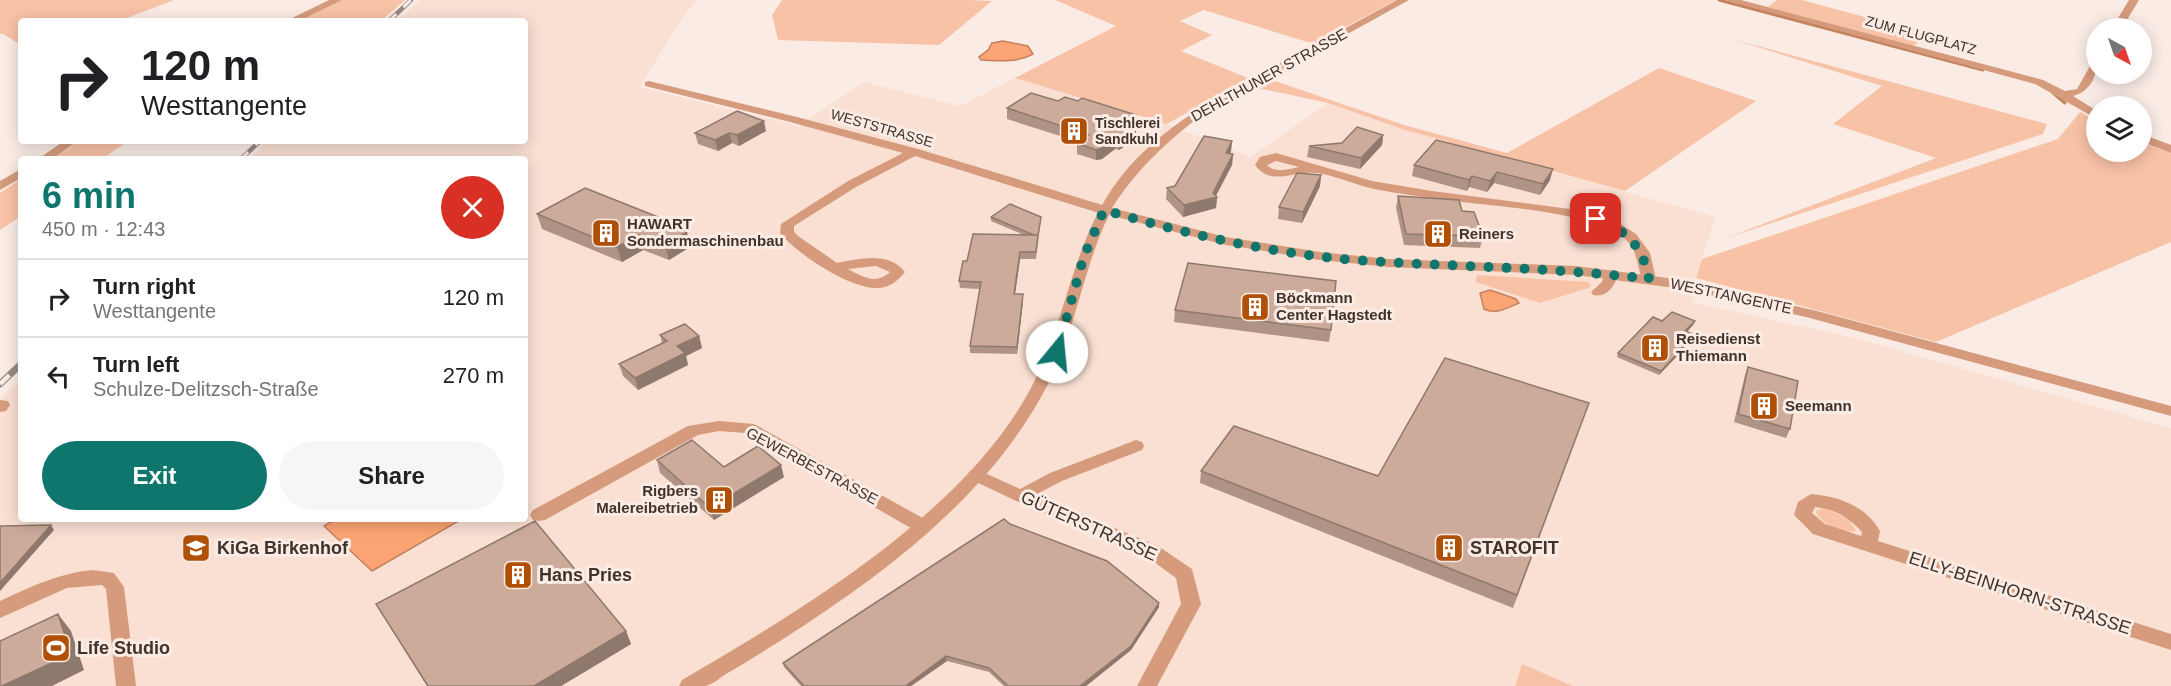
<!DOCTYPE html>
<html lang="en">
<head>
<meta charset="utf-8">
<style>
  body { margin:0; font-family:Arial,sans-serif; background:#f6f6f6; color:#202124; height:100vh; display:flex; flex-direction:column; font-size:22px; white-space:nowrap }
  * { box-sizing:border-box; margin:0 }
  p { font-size:20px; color:#757577 }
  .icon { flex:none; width:33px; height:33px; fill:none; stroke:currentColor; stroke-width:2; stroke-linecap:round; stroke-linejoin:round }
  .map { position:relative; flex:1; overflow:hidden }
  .side { position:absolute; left:18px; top:156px; width:510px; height:366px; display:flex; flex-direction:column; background:#fff; border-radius:6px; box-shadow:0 3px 15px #0003 }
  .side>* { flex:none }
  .banner { position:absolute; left:18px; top:18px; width:510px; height:126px; border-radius:6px; box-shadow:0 3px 15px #0003; background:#fff; color:#202124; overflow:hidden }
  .needle { width:39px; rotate:140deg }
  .fabs { position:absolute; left:2086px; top:18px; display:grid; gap:12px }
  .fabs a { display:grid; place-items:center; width:66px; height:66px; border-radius:50%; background:#fff; box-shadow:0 3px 15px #0003; font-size:30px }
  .pin { position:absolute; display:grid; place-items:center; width:51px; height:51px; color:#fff; margin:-26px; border-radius:12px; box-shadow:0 3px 9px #0006 }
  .me { position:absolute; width:66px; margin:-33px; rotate:17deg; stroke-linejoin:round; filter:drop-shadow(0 0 4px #0008) }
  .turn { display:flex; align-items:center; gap:21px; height:126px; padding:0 24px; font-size:27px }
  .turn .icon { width:78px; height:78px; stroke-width:2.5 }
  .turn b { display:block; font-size:42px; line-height:51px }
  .round { display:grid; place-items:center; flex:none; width:63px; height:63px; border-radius:32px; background:#f6f6f6 }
  .overview { display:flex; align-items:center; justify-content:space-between; height:102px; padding:0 24px }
  h1 { font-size:36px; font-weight:700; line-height:45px; color:#0f766e }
  .cta { display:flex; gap:12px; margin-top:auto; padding:12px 24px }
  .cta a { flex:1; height:69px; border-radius:36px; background:#0f766e; color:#fff; font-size:24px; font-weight:700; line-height:69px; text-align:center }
  .cta a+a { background:#f6f6f6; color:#202124 }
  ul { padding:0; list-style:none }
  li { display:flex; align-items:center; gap:18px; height:78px; padding:0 24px; border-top:2px solid #e0e0e0 }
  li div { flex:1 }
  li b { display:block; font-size:22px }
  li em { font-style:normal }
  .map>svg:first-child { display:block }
  .built { fill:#fae0d3 }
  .green { fill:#f8c2a7 }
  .water { fill:#fda474; stroke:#c4825e; stroke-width:1.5 }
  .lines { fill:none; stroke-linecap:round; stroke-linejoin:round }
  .stream { stroke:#c4825e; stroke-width:3 }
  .minor { fill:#d69b7c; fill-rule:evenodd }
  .tertiary { fill:#d69b7c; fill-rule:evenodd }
  .rail-far1-casing { stroke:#978a83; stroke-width:4.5 }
  .rail-casing { stroke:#978a83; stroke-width:7 }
  .rail-far1 { stroke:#faece5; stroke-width:3; stroke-dasharray:10; stroke-linecap:butt }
  .rail { stroke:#faece5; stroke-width:4.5; stroke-dasharray:13; stroke-linecap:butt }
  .wall { fill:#af9384 }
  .shaded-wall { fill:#8f786c }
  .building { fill:#ccab9a; stroke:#8f786c; stroke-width:1.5 }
  .route { stroke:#0f766e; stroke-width:10; stroke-dasharray:0 18 }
  .labels { text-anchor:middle; stroke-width:6; stroke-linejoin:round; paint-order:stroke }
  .far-street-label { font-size:14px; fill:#40332c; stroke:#faece5 }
  .far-poi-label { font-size:14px; font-weight:bold; fill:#40332c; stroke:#faece5; text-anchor:start }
  .street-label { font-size:15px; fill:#40332c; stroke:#faece5 }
  .poi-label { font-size:15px; font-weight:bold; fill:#40332c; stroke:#faece5; text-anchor:start }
  .near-street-label { font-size:18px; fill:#40332c; stroke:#faece5 }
  .near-poi-label { font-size:18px; font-weight:bold; fill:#40332c; stroke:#faece5; text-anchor:start }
</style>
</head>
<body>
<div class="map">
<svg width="2171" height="686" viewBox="0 0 2171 686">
  <rect width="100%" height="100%" fill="#faece5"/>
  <path class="built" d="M420,0h276l-23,32 -33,55 158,39 66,-44 96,24 55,-28 152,46 83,33 78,-54 74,26 313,88 -19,61 -4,24 163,36 316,90v258h-597l-52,-22 -7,22h-1515v-287l21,-21v141h504v-360h-276l19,-18h257v-120h-128z"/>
  <path class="green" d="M0,0h174l-55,21h-98v24l-18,-11h-3z
    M341,0h64l-24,21h-86z
    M782,0h189l21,1 -53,44 -161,-5 -6,-25z
    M1055,0h341l-82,44 -110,-34 -24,11 32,14 -31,16 67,27 -81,46 -152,-46 101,-52z
    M1777,0h25l125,34 -13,12 -146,-39z
    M1732,39l315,85 -4,10 -317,104 210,-80 -103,-34 49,-38z
    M1659,68l97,33 -131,90 -223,-62 -74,-26 -70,-15 14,-8 132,45 103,28z
    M2080,112l17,9v31h45v-9l29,10v89l-235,100 -240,-64 6,-19 356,-120z
    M80,141h48l-26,18h-50z
    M21,179v37l-21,14v-37z
    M1477,275l111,7 3,5 -51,16 -64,-21z
    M1826,508l23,12 7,11c-14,3 -32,-6 -40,-18l1,-3z
    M1522,664l51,22h-58z"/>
  <path class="water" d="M1003,41l25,5 5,8c-16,9 -34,7 -52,6l-2,-3 9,-7 4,-7z
    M1490,290l26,9 3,4c-12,5 -23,12 -35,6l-4,-16z
    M336,519h126l-90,52 -48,-45z"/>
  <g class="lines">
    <path class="stream" d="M1719,0l264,70
      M2053,93l12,10"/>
    <path class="minor" d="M329,0h13l-43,21h-13z
      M1725,0h16l302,80 22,11 12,-2 16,-28 4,-1c0,17 -7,32 -24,36l24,15v8l-62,-35z
      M2129,0h10l-17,28h-10z
      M649,81l148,36 121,32 191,58 1,3 -6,4 -5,-1 -184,-57 -59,31 -62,39v6l4,4 39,27c23,-4 51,-12 68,9 -7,9 -16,16 -28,16 -27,1 -80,-34 -97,-55l1,-9 67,-43 55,-28 -113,-31 -145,-36v-4zM876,266l14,6c-14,13 -27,5 -42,-3z
      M2142,134l29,11v8l-29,-11z
      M64,141h14l-26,18h-14z
      M1276,153l96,28 60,10 154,20 30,10 20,13 14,19 6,26 -7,4 -5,-1c-8,-14 -5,-29 -17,-41 -32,-33 -155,-35 -203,-44 -19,-3 -39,-5 -58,-10 -16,-5 -32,-11 -48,-14 -22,-4 -46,15 -63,-8l5,-8zM1276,161l23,6c-10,2 -24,7 -32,-2z
      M21,169v9l-21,12v-9z
      M1611,270l7,4c-3,12 -11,24 -25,21l-2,-3 11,-10 4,-11z
      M0,400l8,1 2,4 -4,6 -6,1z
      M719,421l35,3 174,97 3,5 -3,5 -6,2 -6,-2 -171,-98 -26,-2 -21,4 -153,85 -6,1 -6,-1 -3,-5 3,-5 155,-84z
      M1136,440l6,2 2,4 -2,4 -80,31 -27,14 123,51 34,23 9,35 -44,82h-20l44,-82 -5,-26 -30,-22 -132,-56 -44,-21 -3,-4 3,-4 6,-2 44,20 30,-16z
      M1811,494c27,2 55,12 69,37l-2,10 293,93v16l-358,-116 -19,-19 4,-13zM1815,507c20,2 33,10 47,25l-1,4 -36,-12 -13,-11z
      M93,570l21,3 10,14 12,99h-20l-10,-97 -4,-4 -35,3 -67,30v-17c30,-14 59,-28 93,-31z"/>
    <path class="tertiary" d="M1397,0h12l-203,112c-38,28 -69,57 -94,96l114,29 94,15 69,7 187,7 107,14 134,31 354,95v10l-365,-99 -123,-28 -107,-14 -187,-8 -69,-7 -94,-15 -117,-30c-27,55 -33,117 -62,171 -57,110 -165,190 -267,255 -18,11 -36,23 -54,33 -6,4 -13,10 -20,12 -8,0 -19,0 -27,0l3,-6c120,-70 288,-170 352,-298 36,-72 40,-152 94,-214 40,-45 90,-71 142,-100 43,-22 85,-45 127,-68z"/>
    <g class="rail-far1-casing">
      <path id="rail-far1" d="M389,21l22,-21
        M241,159l19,-18"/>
    </g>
    <g class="rail-casing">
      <path id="rail" d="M0,384l21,-20"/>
    </g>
    <use href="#rail-far1" class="rail-far1"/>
    <use href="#rail" class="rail"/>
  </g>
  <path class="wall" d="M1058,101l78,24 -3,3 3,1v10l-17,11 -4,-1 -13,10 -6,1 -19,-6v-11l2,-1 -72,-23v-11z
    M766,131l-27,15 -7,-3 -14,8 -20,-7 -3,-11z
    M1383,135l-1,10 -22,24 -53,-12 2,-11 33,-3z
    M1436,140l114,40 -10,15 -46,-12 -7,9 -18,-5 -2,4 -55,-15 2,-11z
    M1232,141l-1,10 -1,3h3l-1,11 -16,31 1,1 -1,11 -33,9 -17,-18 1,-11 8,-2z
    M1321,175l-1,11 -18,37 -24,-4 1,-12z
    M1398,196l64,15 21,25 -3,12 -76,-3 -8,-37z
    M537,214l121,3 2,5 30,25 -21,13 -26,-10 -21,12 -80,-33z
    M991,217h50l-5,42h-16l-5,35h8v7l-6,53 -47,-1v-7l10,-57 -20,-1 -1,-7 8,-20 57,-26 -33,-14z
    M1175,310l156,20 -2,12 -155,-20z
    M1662,321h33l-2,4 -6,7 8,3 -2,4 -34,36 -42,-18 1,-4z
    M660,335l39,1 3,12 -16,8 2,9 -50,25 -15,-14 -4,-12 43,-21z
    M1748,367l42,62 -4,9 -52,-16 11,-47z
    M1589,403l-76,205 -313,-125 1,-12 177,5z
    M657,460l67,7 60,10 -70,43 -54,-47z
    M1010,524l149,79v4l-28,43 -45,36h-82l-15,-14 -42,-11 -36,25h-110l-17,-19 -1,-4z
    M376,604l250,27 5,13 -70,42h-134z"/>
  <path class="shaded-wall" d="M1136,115v10l-13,10v-11z
    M764,121l2,10 -27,15 -2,-11z
    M1136,129v10l-17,11v-10z
    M729,133l3,10 -14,8 -3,-11z
    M1383,135l-1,10 -22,24 1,-11z
    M1115,138v11l-13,10 -6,1v-10z
    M1232,141l-1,10 -6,13 1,-11z
    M1233,154l-1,11 -17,32h2l-1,11 -33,9 1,-12z
    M1553,169l-3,11 -10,15 3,-11z
    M1497,172l-3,11 -7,9 3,-11z
    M1321,175l-1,11 -18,37 1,-11z
    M1472,176l-3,11 -2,4 2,-11z
    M687,232l3,15 -21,13 -4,-15z
    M639,235l4,15 -21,12 -5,-15z
    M1020,252v7l-6,42v-7z
    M1023,294v7l-6,53v-7z
    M1695,321l-2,4 -9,10 1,-4z
    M1695,335l-2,4 -34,36 2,-4z
    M699,336l3,12 -16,8 2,9 -50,25 -3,-12 42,-32z
    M781,465l3,12 -70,43 -4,-12z
    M51,525l3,5 -54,61v-8z
    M1159,603v4l-28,43 -45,36h-6z
    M58,614l13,17 13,39 -32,16h-50z
    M626,631l5,13 -70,42h-27z
    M946,656l1,5 -36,25h-4v-1z"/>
  <path class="building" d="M1031,93l27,8 7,-4 13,4 4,-3 54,17 -13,9 13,5 -17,11 -4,-2 -13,10 -6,2 -19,-7 12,-8 -82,-27z
    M737,111l27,10 -27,14 -8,-2 -14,7 -20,-7z
    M1357,127l26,8 -22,23 -52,-12 33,-3z
    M1204,136l28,5 -6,12 7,1 -20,39 4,4 -33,8 -17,-17 8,-2z
    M1436,140l117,29 -10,15 -46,-12 -7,9 -18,-5 -3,4 -55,-15z
    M1297,173l24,2 -18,37 -24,-5z
    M585,188l73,29 -4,3 33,12 -22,13 -26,-10 -22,12 -80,-33z
    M1398,196l61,4 3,11 12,1 9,24 -77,-2z
    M1010,204l31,13 -3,19v-1h-4l-43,-18z
    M973,234l65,1 -2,17h-16l-6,42h9l-6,53 -47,-1 11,-64 -22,-1 4,-20h4z
    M1188,263l148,18 -5,49 -156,-20z
    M1672,312l23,9 -10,10 10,4 -34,36 -43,-18 35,-36 9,4z
    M685,324l14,12 -22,10 8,7 -50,25 -16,-14 48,-23 -7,-6z
    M1445,358l144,45 -72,192 -316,-124 33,-45 144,50z
    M1748,367l50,14 -8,48 -52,-15z
    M692,440l32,27 34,-21 23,19 -71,43 -53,-48z
    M1004,519l6,5 97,37 52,42 -28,43 -51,40h-72l-19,-18 -43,-12 -39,29 1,1h-104l-21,-23z
    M535,521l91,110 -92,55h-106l-52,-82z
    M51,525l-51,58v-57z
    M58,614l13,40 -69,32h-2v-45z"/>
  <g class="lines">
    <path class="route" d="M1057,352l27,-96 20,-46c82,24 165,43 250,50 99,7 197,7 295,19 -6,-32 -22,-49 -53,-60"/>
  </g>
  <defs>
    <g id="building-square" transform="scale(1.5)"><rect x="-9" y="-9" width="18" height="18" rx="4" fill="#b05007" stroke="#faece5"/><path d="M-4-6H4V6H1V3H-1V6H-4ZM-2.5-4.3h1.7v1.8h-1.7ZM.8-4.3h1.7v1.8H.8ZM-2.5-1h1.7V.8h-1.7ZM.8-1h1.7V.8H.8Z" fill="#fff"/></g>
    <g id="school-square" transform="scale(1.5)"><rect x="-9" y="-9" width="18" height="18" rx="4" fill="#b05007" stroke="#faece5"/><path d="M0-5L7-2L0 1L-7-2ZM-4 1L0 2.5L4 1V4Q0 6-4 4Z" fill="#fff"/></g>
    <g id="stadium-square" transform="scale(1.5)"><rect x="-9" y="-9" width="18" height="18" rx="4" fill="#b05007" stroke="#faece5"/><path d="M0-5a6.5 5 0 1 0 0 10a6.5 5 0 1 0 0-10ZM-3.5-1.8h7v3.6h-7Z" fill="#fff"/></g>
  </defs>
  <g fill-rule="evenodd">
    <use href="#building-square" x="1074" y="131"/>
    <use href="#building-square" x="606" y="233"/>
    <use href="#building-square" x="1438" y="234"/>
    <use href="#building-square" x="1255" y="307"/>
    <use href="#building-square" x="1655" y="348"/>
    <use href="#building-square" x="1764" y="406"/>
    <use href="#building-square" x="719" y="500"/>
    <use href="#school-square" x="196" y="548"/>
    <use href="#building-square" x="1449" y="548"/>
    <use href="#building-square" x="518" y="575"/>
    <use href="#stadium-square" x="56" y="648"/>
  </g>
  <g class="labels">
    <g class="far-street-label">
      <text transform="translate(1921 35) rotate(15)" y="5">ZUM FLUGPLATZ</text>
      <text transform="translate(882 128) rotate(16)" y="5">WESTSTRASSE</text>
    </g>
    <g class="far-poi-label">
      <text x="1095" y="128">Tischlerei<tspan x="1095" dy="16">Sandkuhl</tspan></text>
    </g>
    <g class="street-label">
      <text transform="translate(1269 75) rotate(-29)" y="5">DEHLTHUNER STRASSE</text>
      <text transform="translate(1731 296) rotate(12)" y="5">WESTTANGENTE</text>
      <text transform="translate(812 466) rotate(28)" y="5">GEWERBESTRASSE</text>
    </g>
    <g class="poi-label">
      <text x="627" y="229">HAWART<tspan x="627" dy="17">Sondermaschinenbau</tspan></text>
      <text x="1459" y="239">Reiners</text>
      <text x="1276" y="303">Böckmann<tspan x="1276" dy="17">Center Hagstedt</tspan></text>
      <text x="1676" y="344">Reisedienst<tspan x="1676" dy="17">Thiemann</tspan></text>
      <text x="1785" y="411">Seemann</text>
      <text x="698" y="496" text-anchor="end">Rigbers<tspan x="698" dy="17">Malereibetrieb</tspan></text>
    </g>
    <g class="near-street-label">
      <text transform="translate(1089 526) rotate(24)" y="6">GÜTERSTRASSE</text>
      <text transform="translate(2020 593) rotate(18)" y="6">ELLY-BEINHORN-STRASSE</text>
    </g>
    <g class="near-poi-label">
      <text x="217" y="554">KiGa Birkenhof</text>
      <text x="1470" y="554">STAROFIT</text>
      <text x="539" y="581">Hans Pries</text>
      <text x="77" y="654">Life Studio</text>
    </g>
  </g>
</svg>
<div class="fabs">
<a><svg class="needle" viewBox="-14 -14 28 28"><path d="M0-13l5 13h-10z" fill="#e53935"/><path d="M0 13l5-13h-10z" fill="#757577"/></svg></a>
<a><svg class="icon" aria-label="layers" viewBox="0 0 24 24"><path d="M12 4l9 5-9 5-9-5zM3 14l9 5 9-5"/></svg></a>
</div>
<div class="pin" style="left:1596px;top:219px;background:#d93025"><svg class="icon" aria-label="arrive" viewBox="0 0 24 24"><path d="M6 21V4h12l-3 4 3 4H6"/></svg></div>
<svg class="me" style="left:1057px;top:352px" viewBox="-20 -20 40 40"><circle r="19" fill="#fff"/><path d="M0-13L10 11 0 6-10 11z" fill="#0f766e"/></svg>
<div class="banner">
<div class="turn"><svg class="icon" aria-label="right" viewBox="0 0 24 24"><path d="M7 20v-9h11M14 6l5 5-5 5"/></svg><div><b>120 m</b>Westtangente</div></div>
</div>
<section class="side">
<div class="overview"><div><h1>6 min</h1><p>450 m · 12:43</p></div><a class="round" style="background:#d93025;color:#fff"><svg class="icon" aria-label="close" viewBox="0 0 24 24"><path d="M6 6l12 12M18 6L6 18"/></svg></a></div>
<ul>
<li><svg class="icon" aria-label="right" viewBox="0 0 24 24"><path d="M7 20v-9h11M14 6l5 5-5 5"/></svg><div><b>Turn right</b><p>Westtangente</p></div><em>120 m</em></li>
<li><svg class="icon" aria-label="left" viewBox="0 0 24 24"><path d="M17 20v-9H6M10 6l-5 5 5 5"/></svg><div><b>Turn left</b><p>Schulze-Delitzsch-Straße</p></div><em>270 m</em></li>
</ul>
<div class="cta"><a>Exit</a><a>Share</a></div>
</section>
</div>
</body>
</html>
